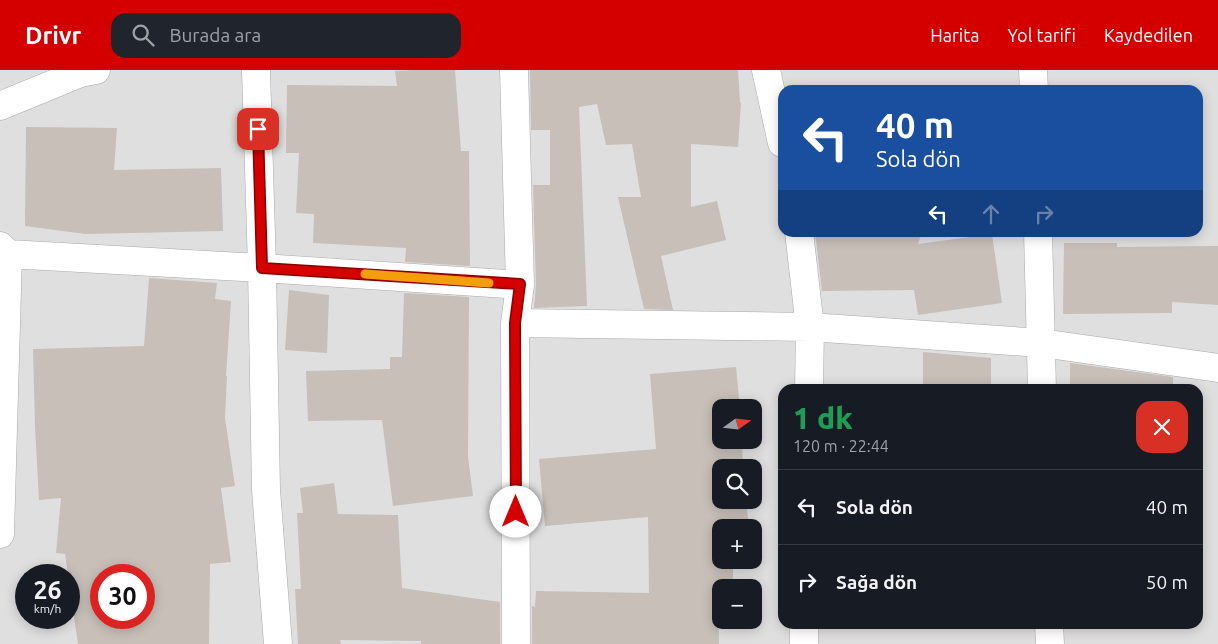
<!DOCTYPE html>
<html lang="tr">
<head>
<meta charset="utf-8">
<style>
  body { margin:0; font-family:Ubuntu,sans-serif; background:#20242c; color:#f1f3f6; height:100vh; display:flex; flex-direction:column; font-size:19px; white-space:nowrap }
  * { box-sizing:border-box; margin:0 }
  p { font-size:16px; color:#9ea1a6 }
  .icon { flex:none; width:28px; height:28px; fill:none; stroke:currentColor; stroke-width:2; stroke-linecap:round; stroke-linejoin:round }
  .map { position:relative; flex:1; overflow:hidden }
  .drawer { position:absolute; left:778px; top:314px; width:425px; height:245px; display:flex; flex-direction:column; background:#171b24; border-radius:15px; box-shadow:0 2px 12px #0003 }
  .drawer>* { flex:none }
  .hud { position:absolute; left:778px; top:15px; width:425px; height:152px; border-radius:15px; box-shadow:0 2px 12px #0003; background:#1a4fa0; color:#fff; overflow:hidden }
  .needle { width:32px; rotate:75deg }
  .tools { position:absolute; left:712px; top:329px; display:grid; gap:10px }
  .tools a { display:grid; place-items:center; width:50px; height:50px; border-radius:10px; background:#171b24; box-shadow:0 2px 12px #0003; font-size:25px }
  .speed { position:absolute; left:15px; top:494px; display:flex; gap:10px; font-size:25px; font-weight:700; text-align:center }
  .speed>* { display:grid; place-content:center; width:65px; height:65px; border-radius:50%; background:#171b24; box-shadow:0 2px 12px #0003; line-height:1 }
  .speed small { font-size:12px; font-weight:400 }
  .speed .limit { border:8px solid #d22; background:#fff; color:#111 }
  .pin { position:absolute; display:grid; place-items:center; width:42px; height:42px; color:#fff; margin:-21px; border-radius:10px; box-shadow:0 2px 8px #0006 }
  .me { position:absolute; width:55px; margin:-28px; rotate:0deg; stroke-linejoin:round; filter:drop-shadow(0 0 4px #0008) }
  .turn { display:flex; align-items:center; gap:18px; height:105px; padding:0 15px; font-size:22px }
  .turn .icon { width:65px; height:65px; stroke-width:2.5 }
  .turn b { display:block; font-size:35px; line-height:42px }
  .lanes { display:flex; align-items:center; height:48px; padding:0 15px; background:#0003; justify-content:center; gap:25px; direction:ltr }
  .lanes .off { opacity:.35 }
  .round { display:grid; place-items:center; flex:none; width:52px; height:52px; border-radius:15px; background:#20242c }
  .summary { display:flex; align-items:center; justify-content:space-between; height:85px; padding:0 15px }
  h1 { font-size:30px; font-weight:800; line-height:38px; color:#1e9e55 }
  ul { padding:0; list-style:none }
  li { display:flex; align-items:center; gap:15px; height:75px; padding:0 15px; border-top:1px solid #363941 }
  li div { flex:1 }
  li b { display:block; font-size:19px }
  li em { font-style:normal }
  header { display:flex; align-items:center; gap:30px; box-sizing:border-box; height:70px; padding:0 25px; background:#d40000; color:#fff }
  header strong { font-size:24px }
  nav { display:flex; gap:28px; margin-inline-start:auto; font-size:18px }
  .search { width:350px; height:45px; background:#20242c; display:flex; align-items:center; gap:12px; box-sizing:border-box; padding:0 18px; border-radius:15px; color:#9ea1a6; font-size:19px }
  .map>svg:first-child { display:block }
  .residential { fill:#e0dfdf; fill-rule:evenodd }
  .building { fill:#c7bfb8; fill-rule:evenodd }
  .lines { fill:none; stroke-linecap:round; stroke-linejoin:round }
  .minor-casing { stroke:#a9a9a9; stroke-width:29 }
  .minor { stroke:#fff; stroke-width:28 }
  .route-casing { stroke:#8a0000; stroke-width:12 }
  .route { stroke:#d40000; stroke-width:9 }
  .slow { stroke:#f59e0b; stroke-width:9 }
</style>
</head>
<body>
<header>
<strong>Drivr</strong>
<div class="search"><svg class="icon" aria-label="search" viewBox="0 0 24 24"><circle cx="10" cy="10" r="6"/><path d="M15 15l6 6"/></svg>Burada ara</div>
<nav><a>Harita</a><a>Yol tarifi</a><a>Kaydedilen</a></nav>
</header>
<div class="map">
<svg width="1218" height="574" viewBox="0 0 1218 574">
  <rect width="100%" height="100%" fill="#f2efe9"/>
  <path class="residential" d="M0,0h1218v574h-1218zM782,20h416v142h-416zM782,319h416v235h-416zM721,338h33v32h-33zM721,398h33v32h-33zM721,458h33v32h-33zM26,505h43v43h-43zM101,505h43v43h-43zM721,518h33v32h-33z"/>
  <path class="building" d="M412,0h43l6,81h8l1,115 -65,-4 1,-14 -93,-5 1,-29 -18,-1 3,-60h-13l1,-68 110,1 -2,-15z
    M530,0h208l2,32 1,1 -3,44 -47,-3v63l26,-6 9,39 -65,16 12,54 -29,-1 -26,-112h23l-9,-53 -26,1 -9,-41 -18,3 8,199 -53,2 2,-23 -3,-100h17v-55h-19z
    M26,57l91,1 -3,42 107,-2 2,63 -138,3 -60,-8z
    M815,162h107l-4,12 74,-10 10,69 -84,12 -4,-25 -92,1z
    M1064,173h53v4l101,-1v59l-46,-3v11l-109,1z
    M149,208l68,5 -2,16 16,2 -5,75h1l-2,42 10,68 -14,2 10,74 -21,2 -1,80h-131l-13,-90 -9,-1 5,-55 -22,2 -4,-73 -2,-78 111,-3zM101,505h43v43h-43z
    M289,220l40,5 -2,58 -42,-3z
    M404,223l65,4 -1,160 5,39 -80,10 -11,-86 -74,1 -2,-50 84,-2v-12h12z
    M923,282l68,6v31h-68z
    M1070,293l103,14v12h-103z
    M736,297l4,41h-19v32h21l1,28h-22v32h25l3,28h-28v32h12v28h-12v11h-3l1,45h-187v-38l3,1 1,-16 113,2 -1,-76 -103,9 -6,-67 117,-10 -6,-75z
    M334,413l4,31 60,1 4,73 98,14v42h-79v-3l-81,-1 1,4h-43l-3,-55h6l-4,-76h6l-3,-25z"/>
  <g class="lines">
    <g class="minor-casing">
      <path id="minor" d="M256,0l6,198 4,222 12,154
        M514,0l6,215 -5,38 1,321
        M766,0l16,73
        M1033,0l1,20
        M0,36l80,-33 16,-3
        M799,162l11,95 -1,62
        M1038,162l4,157
        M0,176l8,8 -8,280
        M8,184l254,14 258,17
        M515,253l295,4 231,16 177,25
        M1049,554l1,20
        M804,574v-20"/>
    </g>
    <use href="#minor" class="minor"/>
  </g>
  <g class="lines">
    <g class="route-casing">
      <path id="route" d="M258,59l4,139 258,16 -5,39 1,189"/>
    </g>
    <use href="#route" class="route"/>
    <path class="slow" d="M365,204l124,9"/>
  </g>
</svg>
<div class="tools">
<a><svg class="needle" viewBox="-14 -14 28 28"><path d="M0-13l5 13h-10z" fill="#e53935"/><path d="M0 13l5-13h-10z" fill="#9ea1a6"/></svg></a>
<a><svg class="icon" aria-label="search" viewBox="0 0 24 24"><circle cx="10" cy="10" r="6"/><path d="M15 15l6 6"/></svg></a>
<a>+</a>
<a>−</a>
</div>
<div class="speed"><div>26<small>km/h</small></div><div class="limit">30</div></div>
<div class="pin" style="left:258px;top:59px;background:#d93025"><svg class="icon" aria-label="arrive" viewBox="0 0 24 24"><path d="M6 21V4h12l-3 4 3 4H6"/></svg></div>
<svg class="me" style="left:516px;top:442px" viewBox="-20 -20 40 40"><circle r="19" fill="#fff"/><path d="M0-13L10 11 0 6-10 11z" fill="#d40000"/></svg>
<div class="hud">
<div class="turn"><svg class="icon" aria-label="left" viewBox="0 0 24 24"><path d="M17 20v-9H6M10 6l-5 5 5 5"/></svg><div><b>40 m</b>Sola dön</div></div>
<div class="lanes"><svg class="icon" aria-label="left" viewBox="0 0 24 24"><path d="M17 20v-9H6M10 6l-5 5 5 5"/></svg><svg class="icon off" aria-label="ahead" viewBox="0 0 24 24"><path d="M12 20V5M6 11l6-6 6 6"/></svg><svg class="icon off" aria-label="right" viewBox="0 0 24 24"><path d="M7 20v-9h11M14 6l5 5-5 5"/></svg></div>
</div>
<section class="drawer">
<div class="summary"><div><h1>1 dk</h1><p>120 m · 22:44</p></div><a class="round" style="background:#d93025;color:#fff"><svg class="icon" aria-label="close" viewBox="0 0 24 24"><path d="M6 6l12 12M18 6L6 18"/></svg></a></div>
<ul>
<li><svg class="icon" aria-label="left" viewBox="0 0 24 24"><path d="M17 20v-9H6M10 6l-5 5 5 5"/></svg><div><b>Sola dön</b></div><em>40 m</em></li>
<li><svg class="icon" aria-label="right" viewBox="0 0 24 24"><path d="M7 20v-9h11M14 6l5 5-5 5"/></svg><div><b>Sağa dön</b></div><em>50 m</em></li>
</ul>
</section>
</div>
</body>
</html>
